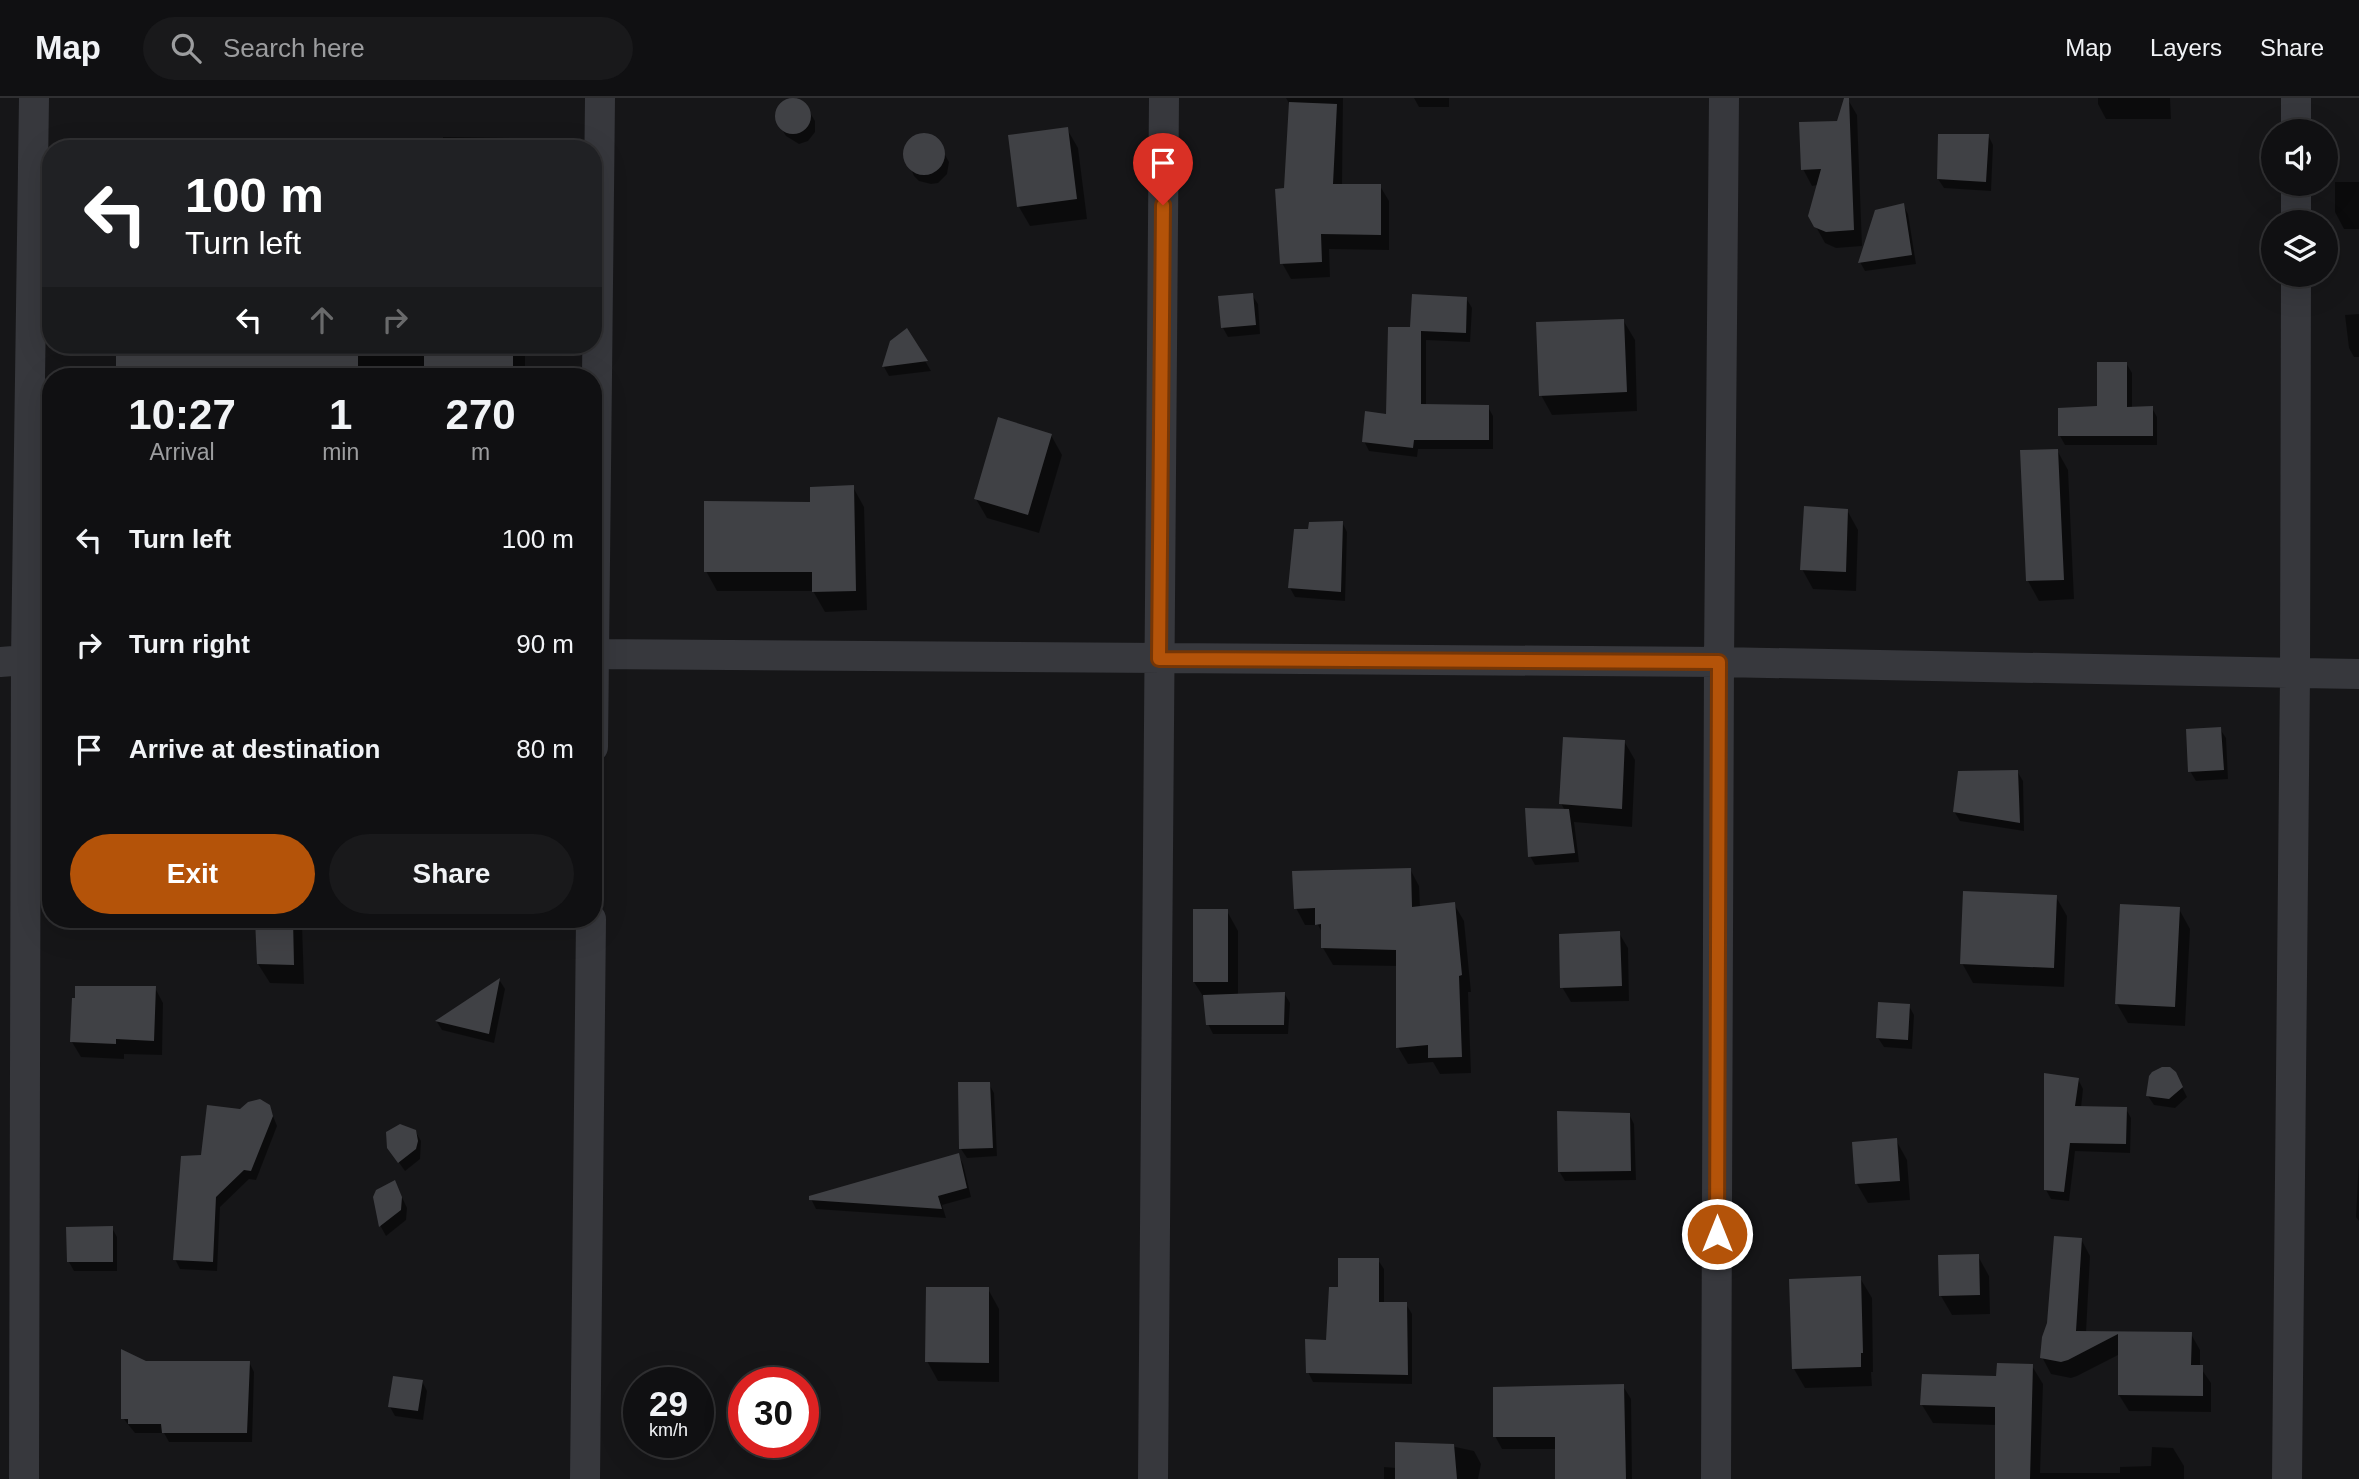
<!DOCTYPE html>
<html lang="en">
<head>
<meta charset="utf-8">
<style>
  body { margin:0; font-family:Helvetica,sans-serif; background:#19191b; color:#f1f3f6; height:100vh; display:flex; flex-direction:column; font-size:26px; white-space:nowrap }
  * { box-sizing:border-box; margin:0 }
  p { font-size:23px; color:#9c9d9f }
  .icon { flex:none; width:38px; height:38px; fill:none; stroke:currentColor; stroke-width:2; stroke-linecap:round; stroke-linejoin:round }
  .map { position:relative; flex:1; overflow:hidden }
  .sheet { position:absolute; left:42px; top:270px; width:560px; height:560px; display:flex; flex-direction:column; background:#101012; border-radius:28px; box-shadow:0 7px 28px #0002,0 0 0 2px #303032 }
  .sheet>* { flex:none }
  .hud { position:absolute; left:42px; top:42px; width:560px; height:214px; border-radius:28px; box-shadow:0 7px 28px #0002,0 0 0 2px #303032; background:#202124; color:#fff; overflow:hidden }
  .fabs { position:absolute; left:2261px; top:21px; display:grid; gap:14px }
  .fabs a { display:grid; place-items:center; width:77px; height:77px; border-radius:50%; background:#101012; box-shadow:0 7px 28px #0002,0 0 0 2px #303032; font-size:35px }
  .speed { position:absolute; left:623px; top:1269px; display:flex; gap:14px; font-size:35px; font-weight:700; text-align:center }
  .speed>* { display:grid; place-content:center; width:91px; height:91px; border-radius:50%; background:#101012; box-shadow:0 7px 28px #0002,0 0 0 2px #303032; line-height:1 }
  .speed small { font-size:18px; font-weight:400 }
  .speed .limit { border:10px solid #d22; background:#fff; color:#111 }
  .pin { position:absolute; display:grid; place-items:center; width:60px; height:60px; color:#fff; margin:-72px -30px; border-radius:50% 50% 50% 0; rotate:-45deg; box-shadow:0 0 7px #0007 }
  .pin .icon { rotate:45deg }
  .me { position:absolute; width:77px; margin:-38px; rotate:0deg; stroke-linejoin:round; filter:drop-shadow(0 0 5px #0008) }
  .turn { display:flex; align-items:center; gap:24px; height:147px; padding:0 28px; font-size:32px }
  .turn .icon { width:91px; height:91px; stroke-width:2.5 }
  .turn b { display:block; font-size:49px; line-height:60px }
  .lanes { display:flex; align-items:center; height:66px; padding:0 28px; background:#0003; justify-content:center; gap:35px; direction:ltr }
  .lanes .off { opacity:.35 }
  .eta { display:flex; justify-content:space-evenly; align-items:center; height:119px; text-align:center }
  .eta b { font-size:42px; font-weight:600; line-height:49px }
  .action { display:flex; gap:14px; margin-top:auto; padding:14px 28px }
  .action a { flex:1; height:80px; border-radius:42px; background:#b45309; color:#fff; font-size:28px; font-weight:600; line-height:80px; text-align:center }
  .action a+a { background:#19191b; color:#f1f3f6 }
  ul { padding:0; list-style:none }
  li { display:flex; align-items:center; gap:21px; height:105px; padding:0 28px }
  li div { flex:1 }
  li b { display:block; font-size:26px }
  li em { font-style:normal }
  header { display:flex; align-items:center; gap:42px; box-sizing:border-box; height:98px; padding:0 35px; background:#101012; border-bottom:2px solid #303032 }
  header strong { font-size:33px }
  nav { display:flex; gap:38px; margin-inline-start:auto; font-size:24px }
  .search { width:490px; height:63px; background:#19191b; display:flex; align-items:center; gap:18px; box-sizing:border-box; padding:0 24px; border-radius:38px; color:#9c9d9f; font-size:26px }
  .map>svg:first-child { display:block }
  .shadow { fill:#0007 }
  .building { fill:#404145 }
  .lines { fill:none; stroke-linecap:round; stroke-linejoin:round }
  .minor { stroke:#37383d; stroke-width:30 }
  .route-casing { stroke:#753606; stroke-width:18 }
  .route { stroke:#b45309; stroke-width:12 }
</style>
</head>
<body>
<header>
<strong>Map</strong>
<div class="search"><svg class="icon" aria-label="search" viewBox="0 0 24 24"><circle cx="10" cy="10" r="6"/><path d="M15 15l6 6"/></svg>Search here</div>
<nav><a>Map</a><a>Layers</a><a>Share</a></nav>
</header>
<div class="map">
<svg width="2359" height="1381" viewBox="0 0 2359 1381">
  <rect width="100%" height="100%" fill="#161618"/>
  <path class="shadow" d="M795,0l14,13 6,10v11l-7,9 -9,3 -13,-8 -9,-15 1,-11 7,-8z
    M1286,0h57l-1,88h38l9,15v49l-60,-1 1,28 -39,2 -9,-16 8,-158z
    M1414,0h35v9h-30z
    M1847,0l10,17 5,131 -26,2 -11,-5 -15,-27 8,-31 -6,1 -9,-17 35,-46z
    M2098,0h72l1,21h-65l-8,-15z
    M1067,31l11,19 9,71 -57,7 -11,-19z
    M922,36l15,7 12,21 -2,12 -9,9 -7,1 -12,-3 -5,-5 -10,-23 5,-11z
    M1988,37l5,10 -2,46 -47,-3 -6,-9z
    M443,39l74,1 6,11h-80z
    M2335,84h24v47h-15l-9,-17z
    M1903,107l5,9 8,50 -51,7 -5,-9z
    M1252,197l6,9 2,30 -32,3 -5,-9 -3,-30z
    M1466,200l6,10 -2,34 -44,-2v66l62,1 5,9v33h-75l-1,8 -48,-6 -5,-10 23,-25 25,-87z
    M2359,216v43h-5l-5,-9 -4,-33z
    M1623,222l12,20 2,71 -85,4 -11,-20z
    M907,232l24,41 -42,5 -5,-9 8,-25z
    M118,247h407v31h-407z
    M2126,265l6,10v35h20l5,9v28h-92l-5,-9 39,-29z
    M1051,337l11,20 -23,78 -52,-15 -11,-19z
    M2057,352l11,20 6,129 -35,2 -11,-20 -6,-129z
    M853,389l11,20 3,103 -42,2 -12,-21h-96l-11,-20 106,-67z
    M1847,412l11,20 -2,61 -43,-2 -11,-20z
    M1342,424l5,10 -2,69 -50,-4 -5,-9 20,-57z
    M2220,631l6,9 2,41 -32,2 -6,-10z
    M1624,643l11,19 -3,67 -58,-5 5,40 -44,3 -5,-9 35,-45 -4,-8z
    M2017,673l6,10 1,50 -64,-10 -6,-10z
    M1410,771l9,17 1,22 34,-4 10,17 7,71h-3l3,81 -31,1 -7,-12 -25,2 -10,-17v-81l-65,-1 -10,-17v-14l-5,-9h-13l-9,-17z
    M2056,799l11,19 -3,71 -91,-4 -11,-20z
    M2179,811l11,20 -5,97 -57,-3 -11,-19z
    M1227,813l11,20v64l46,-2 6,10 -2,31h-75l-5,-10 -2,-23 -12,-19z
    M257,821h42l3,6 2,59 -34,-1 -12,-19z
    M1619,835l9,15 1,53 -58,1 -9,-15z
    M500,883l5,8 -11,54 -52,-13 -5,-8z
    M155,890l8,15 -1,52 -38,-1v5l-43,-2 -9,-15z
    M1909,908l5,9 -2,34 -28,-2 -6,-9z
    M2177,979l10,20 -12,11 -21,-3 -6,-9z
    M2078,981l5,10 -2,19 45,1 5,9 -1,35 -55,-2 -6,50 -18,-2 -5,-9z
    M989,986l5,9 3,63 -30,2 -6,-9z
    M269,1008l8,20 -21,54 -7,-1 -29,28 -3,64 -37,-2 -5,-10 66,-148z
    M1629,1016l5,10 2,56 -71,1 -6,-10z
    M415,1033l6,10 -1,18 -15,12 -10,-14z
    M1896,1042l11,20 3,40 -42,3 -11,-19z
    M958,1057l5,9 8,33 -29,8 4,13 -130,-9 -5,-10z
    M2359,1061v62l-3,-4z
    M399,1093l8,17 -1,12 -20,16 -5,-9 -6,-30z
    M112,1130l5,9v34h-43l-5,-9z
    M2081,1141l9,17 -4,77 105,1 9,16v17l11,16v29l-82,-1 -10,-16 1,-41 -43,22 -6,2 -20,-4 -9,-17z
    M1978,1158l11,20 1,38 -38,1 -11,-19z
    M1378,1162l6,9v35h22l6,10v70l-99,-2 -5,-10 20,-30 12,-53z
    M1860,1180l12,20 1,74h-2l1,14 -67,2 -11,-19z
    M988,1191l11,20v73l-61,-1 -11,-20z
    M145,1264h104l5,10 -2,70h-83l-5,-9h-29l-12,-15z
    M2032,1268l11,18 -3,89h80v-6l31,-1 1,-19 21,1 11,18v13h-187l-1,-54 -63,-2 -11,-18z
    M422,1283l5,10 -4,29 -28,-4 -5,-9z
    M1623,1288l8,13 1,80h-75v-30h-55l-7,-13z
    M1451,1348l23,5 7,13 -3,15h-94v-12l13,1z"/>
  <path class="building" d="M775 18a18 18 0 1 1 36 0a18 18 0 1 1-36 0Z
    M1844,0h5l5,132 -28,2 -12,-5 -6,-11 13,-47 -20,1 -2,-48 38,-1z
    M1289,4l48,2 -4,80h48v51l-60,-1 1,28 -42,2 -5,-75 9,-1z
    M1068,29l9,72 -60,8 -9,-72z
    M903 56a21 21 0 1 1 42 0a21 21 0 1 1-42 0Z
    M1938,36h51l-3,48 -49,-3z
    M1904,105l8,52 -54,8 17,-53z
    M1253,195l3,32 -35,3 -3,-32z
    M1412,196l55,3 -1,36 -45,-2v73l68,1v35h-75l-1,8 -51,-6 3,-31 21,3 2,-87h22z
    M1624,221l3,73 -88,4 -3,-74z
    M907,230l21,33 -46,6 8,-26z
    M116,247h242v31h-242z
    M424,247h89v31h-89z
    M2097,264h30v45l26,-1v30h-95v-28l39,-2z
    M998,319l54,17 -24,81 -54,-16z
    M2058,351l6,131 -38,1 -6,-131z
    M854,387l2,106 -44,1v-20h-108v-71l106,1v-15z
    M1804,408l44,3 -2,63 -46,-2z
    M1343,423l-2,71 -53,-4 6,-59h14l1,-7z
    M2221,629l3,43 -36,2 -2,-43z
    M1563,639l62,3 -3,69 -63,-5z
    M2018,672l2,53 -67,-11 5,-41z
    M1525,710l44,1 6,44 -47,4z
    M1411,770l1,39 43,-5 7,73 -3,1 3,81 -34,1v-13l-32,3v-98l-75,-2v-24l-6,1v-17l-21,1 -2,-38z
    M1963,793l94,4 -3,73 -94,-4z
    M2120,806l60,3 -5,100 -60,-3z
    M1193,811h35v73h-35z
    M255,821h38l1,46 -37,-1z
    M1620,833l2,55 -62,2 -1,-54z
    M500,880l-11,56 -54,-13z
    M75,888h81l-2,55 -38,-2v5l-46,-2 2,-44h3z
    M1285,894l-1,33h-78l-3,-30z
    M1878,904l32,2 -2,36 -32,-2z
    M2162,969h8l6,5 7,15 -14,12 -23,-3 3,-20 3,-4z
    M2044,975l35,5 -4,28 52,1 -1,37 -56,-1 -6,49 -20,-2z
    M958,984h32l3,66 -34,1z
    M260,1001l10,6 3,11 -22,55 -7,-1 -28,27 -3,65 -40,-2 8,-104 20,-1 6,-50 33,4 8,-7z
    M1557,1013l73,2 1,58 -73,1z
    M400,1026l16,6 2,11 -2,8 -18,14 -11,-15 -1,-16z
    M1897,1040l3,43 -45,3 -3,-42z
    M959,1055l8,35 -29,8 4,13 -133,-9v-4z
    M395,1082l7,17 -1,13 -22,17 -6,-30 3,-7z
    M113,1128v36h-46l-1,-35z
    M2054,1138l28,2 -6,93 116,1 -1,33h12v31l-85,-1v-61l-50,26 -7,2 -21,-4 2,-21 5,-14z
    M1979,1156l1,41 -41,1 -1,-41z
    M1338,1160h41v44h28l1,73 -102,-2 -1,-34 21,1 3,-53h9z
    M1861,1178l2,77h-2v14l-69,2 -3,-90z
    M926,1189h63v76l-64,-1z
    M121,1251l25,12h104l-3,72h-85l-1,-9h-33v-5h-7z
    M1997,1265l36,1 -3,115h-35v-72l-75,-2 2,-31 74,2z
    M393,1278l30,4 -5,31 -30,-4z
    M1624,1286l2,95h-71v-42h-62v-50z
    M1395,1344l59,2 3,35h-62z"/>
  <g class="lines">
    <path class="minor" d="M2296,33v-33
      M2296,124v-38
      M593,556l1126,8 640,12
      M0,564l51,-4
      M593,649l7,-649
      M24,1381l2,-820 8,-561
      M585,1381l6,-560
      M1153,1381l11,-1381
      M1716,1381l3,-817 5,-564
      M2287,1381l8,-804 1,-400"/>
  </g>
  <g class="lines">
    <g class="route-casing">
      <path id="route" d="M1163,107l-4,454 560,3 -2,572"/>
    </g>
    <use href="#route" class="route"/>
  </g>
</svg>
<div class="fabs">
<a><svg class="icon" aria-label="sound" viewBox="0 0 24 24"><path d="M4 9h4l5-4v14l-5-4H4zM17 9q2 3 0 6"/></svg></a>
<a><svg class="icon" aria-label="layers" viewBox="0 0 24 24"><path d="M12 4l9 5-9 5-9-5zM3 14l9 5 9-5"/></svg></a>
</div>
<div class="speed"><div>29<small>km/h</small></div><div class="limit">30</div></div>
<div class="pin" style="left:1163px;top:107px;background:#d93025"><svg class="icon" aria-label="arrive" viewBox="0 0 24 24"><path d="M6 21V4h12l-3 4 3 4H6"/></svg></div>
<svg class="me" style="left:1717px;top:1136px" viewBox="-20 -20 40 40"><circle r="17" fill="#b45309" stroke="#fff" stroke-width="3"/><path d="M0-11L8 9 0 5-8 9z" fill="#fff"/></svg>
<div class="hud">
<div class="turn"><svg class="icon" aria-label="left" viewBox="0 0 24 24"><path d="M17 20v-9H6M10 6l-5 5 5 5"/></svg><div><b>100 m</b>Turn left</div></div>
<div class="lanes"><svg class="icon" aria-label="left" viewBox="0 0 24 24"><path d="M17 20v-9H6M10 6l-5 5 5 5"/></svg><svg class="icon off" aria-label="ahead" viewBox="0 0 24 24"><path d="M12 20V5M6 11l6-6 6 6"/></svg><svg class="icon off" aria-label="right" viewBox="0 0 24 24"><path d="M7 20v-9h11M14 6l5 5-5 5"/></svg></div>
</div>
<section class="sheet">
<div class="eta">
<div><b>10:27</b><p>Arrival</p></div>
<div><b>1</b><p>min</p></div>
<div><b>270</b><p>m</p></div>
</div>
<ul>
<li><svg class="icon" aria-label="left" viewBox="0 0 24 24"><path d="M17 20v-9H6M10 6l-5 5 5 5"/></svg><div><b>Turn left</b></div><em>100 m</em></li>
<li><svg class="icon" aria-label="right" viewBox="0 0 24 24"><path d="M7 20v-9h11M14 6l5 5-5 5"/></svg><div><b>Turn right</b></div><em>90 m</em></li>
<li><svg class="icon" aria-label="arrive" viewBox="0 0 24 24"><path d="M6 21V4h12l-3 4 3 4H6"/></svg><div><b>Arrive at destination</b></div><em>80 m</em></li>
</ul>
<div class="action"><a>Exit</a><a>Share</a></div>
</section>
</div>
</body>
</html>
